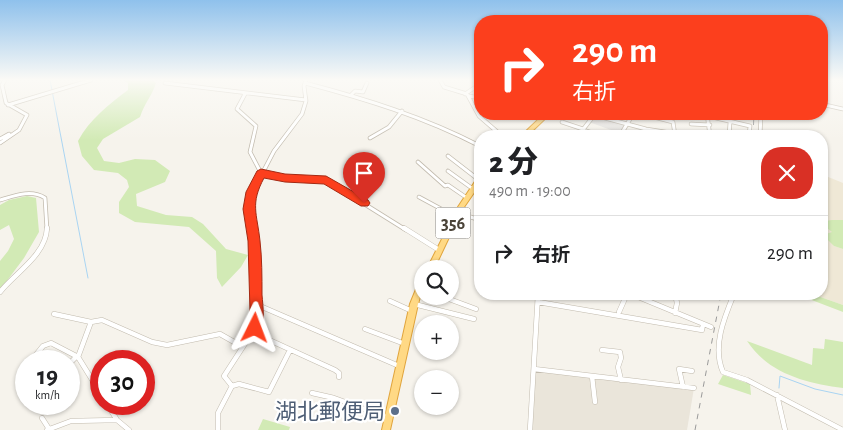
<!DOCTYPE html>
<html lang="ja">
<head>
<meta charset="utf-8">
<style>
  body { margin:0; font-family:"Alegreya Sans","Noto Sans JP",sans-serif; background:#f2f2f2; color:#202124; height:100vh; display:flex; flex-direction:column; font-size:19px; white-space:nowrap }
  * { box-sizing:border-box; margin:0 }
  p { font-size:16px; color:#757577 }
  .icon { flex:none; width:28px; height:28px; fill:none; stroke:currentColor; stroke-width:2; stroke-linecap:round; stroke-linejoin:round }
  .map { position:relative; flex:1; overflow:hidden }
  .sheet { position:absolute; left:474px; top:130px; width:354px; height:170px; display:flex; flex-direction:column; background:#fff; border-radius:20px; box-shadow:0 1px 4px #0004 }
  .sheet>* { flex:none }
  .top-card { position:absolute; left:474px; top:15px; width:354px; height:105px; border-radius:20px; box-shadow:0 1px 4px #0004; background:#fc3f1d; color:#fff; overflow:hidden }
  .controls { position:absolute; left:414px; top:260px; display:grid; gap:10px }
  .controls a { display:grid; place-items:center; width:45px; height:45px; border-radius:50%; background:#fff; box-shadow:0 1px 4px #0004; font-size:25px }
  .speed { position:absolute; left:15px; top:350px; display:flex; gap:10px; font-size:25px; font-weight:700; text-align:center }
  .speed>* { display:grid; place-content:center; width:65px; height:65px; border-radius:50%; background:#fff; box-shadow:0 1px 4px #0004; line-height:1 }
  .speed small { font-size:12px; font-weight:400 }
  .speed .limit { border:8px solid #d22; background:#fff; color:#111 }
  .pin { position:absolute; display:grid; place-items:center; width:42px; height:42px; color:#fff; margin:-51px -21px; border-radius:50% 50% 50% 0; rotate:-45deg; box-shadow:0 0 5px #0007 }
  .pin .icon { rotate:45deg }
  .me { position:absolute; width:55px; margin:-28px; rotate:3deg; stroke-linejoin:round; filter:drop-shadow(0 0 4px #0008) }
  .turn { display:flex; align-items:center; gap:18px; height:105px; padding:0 15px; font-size:22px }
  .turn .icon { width:65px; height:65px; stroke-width:2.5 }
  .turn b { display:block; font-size:35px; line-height:42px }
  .round { display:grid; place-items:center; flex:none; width:52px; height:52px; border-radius:20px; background:#f2f2f2 }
  .summary { display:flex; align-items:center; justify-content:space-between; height:85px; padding:0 15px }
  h1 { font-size:30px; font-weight:800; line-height:38px }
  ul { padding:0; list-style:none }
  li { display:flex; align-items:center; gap:15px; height:75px; padding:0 15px; border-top:1px solid #e0e0e0 }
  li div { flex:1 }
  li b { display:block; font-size:19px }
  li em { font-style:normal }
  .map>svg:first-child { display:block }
  .residential { fill:#eae5da }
  .education { fill:#efe8d6 }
  .green { fill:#d2eab5 }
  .parking { fill:#e5e3e0 }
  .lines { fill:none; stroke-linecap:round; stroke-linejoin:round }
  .stream { stroke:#a9d4f2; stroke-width:1 }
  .minor-far1-casing { stroke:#c2bbae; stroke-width:4.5 }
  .minor-casing { stroke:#c2bbae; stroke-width:5.5 }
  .trunk-casing { stroke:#e0a43c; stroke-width:2 }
  .minor-far1 { stroke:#fff; stroke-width:3 }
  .minor { stroke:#fff; stroke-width:4.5 }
  .trunk { fill:#ffd985; fill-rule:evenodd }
  .rail { stroke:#9a9a9a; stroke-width:1; stroke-dasharray:5.5 5.5; stroke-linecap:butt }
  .route { fill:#fc3f1d; stroke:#a42913 }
  .service-dot { fill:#5c6f8a; stroke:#fff; stroke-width:2 }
  .labels { text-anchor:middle; stroke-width:4.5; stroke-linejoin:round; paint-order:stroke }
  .shield { fill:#fff; stroke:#817c74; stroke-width:1 }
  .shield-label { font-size:18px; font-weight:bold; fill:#4b4439 }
  .near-service-label { font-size:22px; fill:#4e5e75; stroke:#fff; text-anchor:end }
</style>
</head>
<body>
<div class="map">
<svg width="843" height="430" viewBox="0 0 843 430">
  <rect width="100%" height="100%" fill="#f6f3ec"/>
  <path class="residential" d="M534,369l160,19 -7,42h-157z"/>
  <path class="education" d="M821,174l22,9v37h-11l1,12 -3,8 4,6 9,3v56l-31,-11h9z"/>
  <path class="green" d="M123,80h30l3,3c-4,13 -11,19 -16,34l-37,22 -6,9 7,13 15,2 16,-4 20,1 15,11 -5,11 -29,12 1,12 29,9 26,2 11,7 23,25 22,6 -7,12 -19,20 -5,-9 -1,-27 -27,-24 -54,-5 -16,-9v-11l10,-15 -2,-7 -9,-7 -24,-3 -12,-14 -4,-15c12,-22 30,-36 50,-51v-7z
    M27,196l9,2 3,34 -15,26 -24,32v-29l8,-10 6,-12 -5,-14 -9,5v-25l9,-5z
    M832,220h11v29l-9,-3 -9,-9 1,-3 6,-2 -5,-4 -2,-7z
    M796,294h16l31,11v7z
    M825,339l18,3v46c-37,-5 -74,-14 -96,-47l65,24 1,-17 11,1z
    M723,375l27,9 1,11 -33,-11z
    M263,419l27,8 -1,3h-31z"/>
  <path class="parking" d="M594,115l34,9 -6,10 -33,-12z"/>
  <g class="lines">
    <path class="stream" d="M50,80l38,198
      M779,388l1,-12 35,13 28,6"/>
    <g class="minor-far1-casing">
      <path id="minor-far1" d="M440,80l4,7 23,7 12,22 23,20
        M165,83l141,17
        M305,83c61,16 119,34 175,63
        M245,94l-8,15 19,17 -6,26 11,21 24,5 41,2 80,50
        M465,94l15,-10
        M351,95l4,-4 8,1 4,-9
        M469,96l11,2
        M821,104l22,5
        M8,105l83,-25
        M590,114l56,15 44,7
        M642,114l31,8 2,13
        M707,114l3,22
        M711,114l5,4 34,8 -1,10
        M740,114l11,2v-2
        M562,122l21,7
        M691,124l19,1
        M583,130l19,6
        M578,136l17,-22
        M620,136l13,-22
        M729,136l1,-14
        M760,136l1,-22
        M370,138l19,-11 13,-16
        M0,139l9,-5
        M0,143l19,-13 8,-15 -21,-12 -4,-18 3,-5
        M448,156l31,24
        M418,162l27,24 3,-1 19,13
        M448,171l25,18
        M419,197l37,20
        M0,200c14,-4 31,-11 45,-2l2,32
        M458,213l22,7
        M252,230l-3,-16 1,-17 24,-46 28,-37 4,-13 -2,-15 2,-6"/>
    </g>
    <g class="minor-casing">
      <path id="minor" d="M404,228l35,22
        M0,292c15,-19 46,-37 47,-64
        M631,294l80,33
        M675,294l2,9 -2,10
        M734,294c-10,24 -22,53 -11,78l24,8 96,50
        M441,296l35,13
        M390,301l22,10
        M538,302l164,28 1,-6
        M414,304l60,15
        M256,307l4,-1 139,60
        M619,312l8,-18
        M54,314l37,8
        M365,329l40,15
        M252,332l83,38 4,3v4
        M602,350l18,2 1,6 -3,9 3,13
        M78,357l13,-35 11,-2 50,22 15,3 53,-11 23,13
        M31,361l12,-15 8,-3 27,14 23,37
        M69,364l7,-7
        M534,369l160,19
        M24,370l2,-3
        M592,376l3,26
        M232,386l7,-2 30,8 21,-42
        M683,387l-4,-18 13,2
        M312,393l22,5 55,20
        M777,395l8,35
        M107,404l10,16 12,10
        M42,418l7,11
        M47,430l24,-9 46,-1
        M218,430v-17l14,-27 -8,-10 24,-37 8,-17 -2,-81 -2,-13
        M530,430l8,-136"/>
    </g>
    <g class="trunk-casing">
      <path id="trunk" d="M544,114h6l-23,22h-6z
        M478,177h2v7l-18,26 -28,59h-7l31,-62z
        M422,279v11l-4,14 -28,126h-8l28,-126 9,-22 1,-2z"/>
    </g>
    <use href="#minor-far1" class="minor-far1"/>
    <use href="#minor" class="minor"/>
    <use href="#trunk" class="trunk"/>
    <path class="rail" d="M753,136l1,-22
      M695,430l26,-136"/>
  </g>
  <linearGradient id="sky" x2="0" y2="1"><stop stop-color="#8fc1ec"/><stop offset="0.57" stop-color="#fbfaf6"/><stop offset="1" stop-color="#fbfaf6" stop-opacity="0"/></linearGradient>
  <rect width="843" height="140" fill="url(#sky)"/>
  <path class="route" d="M261,169l24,5 41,2 42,24 2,3 -2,3h-7l-37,-22 -39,-2 -21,-4c-14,26 -7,35 -4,63 2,17 2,36 2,54 1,12 3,26 -2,38l-5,1 -5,-1 -2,-5 2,-17 -2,-70 -5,-32 3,-17 11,-21z"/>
  <circle class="service-dot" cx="395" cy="411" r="5"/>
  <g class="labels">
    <rect class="shield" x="435.5" y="207.5" width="35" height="31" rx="4"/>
    <g class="shield-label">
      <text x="453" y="229">356</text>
    </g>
    <g class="near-service-label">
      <text x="385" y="419">湖北郵便局</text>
    </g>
  </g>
</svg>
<div class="controls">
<a><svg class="icon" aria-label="search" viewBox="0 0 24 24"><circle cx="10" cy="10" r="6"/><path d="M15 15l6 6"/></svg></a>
<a>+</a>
<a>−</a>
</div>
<div class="speed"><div>19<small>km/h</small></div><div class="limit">30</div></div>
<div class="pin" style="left:364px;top:203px;background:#d93025"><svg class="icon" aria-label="arrive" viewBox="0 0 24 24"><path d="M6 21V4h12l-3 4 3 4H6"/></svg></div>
<svg class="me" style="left:255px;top:328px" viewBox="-20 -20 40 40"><path d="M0-17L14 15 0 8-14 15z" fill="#fc3f1d" stroke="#fff" stroke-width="4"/></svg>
<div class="top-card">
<div class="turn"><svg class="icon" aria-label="right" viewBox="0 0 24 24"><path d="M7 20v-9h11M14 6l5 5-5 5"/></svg><div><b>290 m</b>右折</div></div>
</div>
<section class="sheet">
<div class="summary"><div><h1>2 分</h1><p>490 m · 19:00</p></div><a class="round" style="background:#d93025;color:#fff"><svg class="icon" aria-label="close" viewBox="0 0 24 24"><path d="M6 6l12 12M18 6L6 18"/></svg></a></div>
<ul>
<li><svg class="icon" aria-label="right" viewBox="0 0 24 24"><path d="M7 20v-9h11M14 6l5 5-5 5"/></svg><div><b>右折</b></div><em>290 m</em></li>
</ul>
</section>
</div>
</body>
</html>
